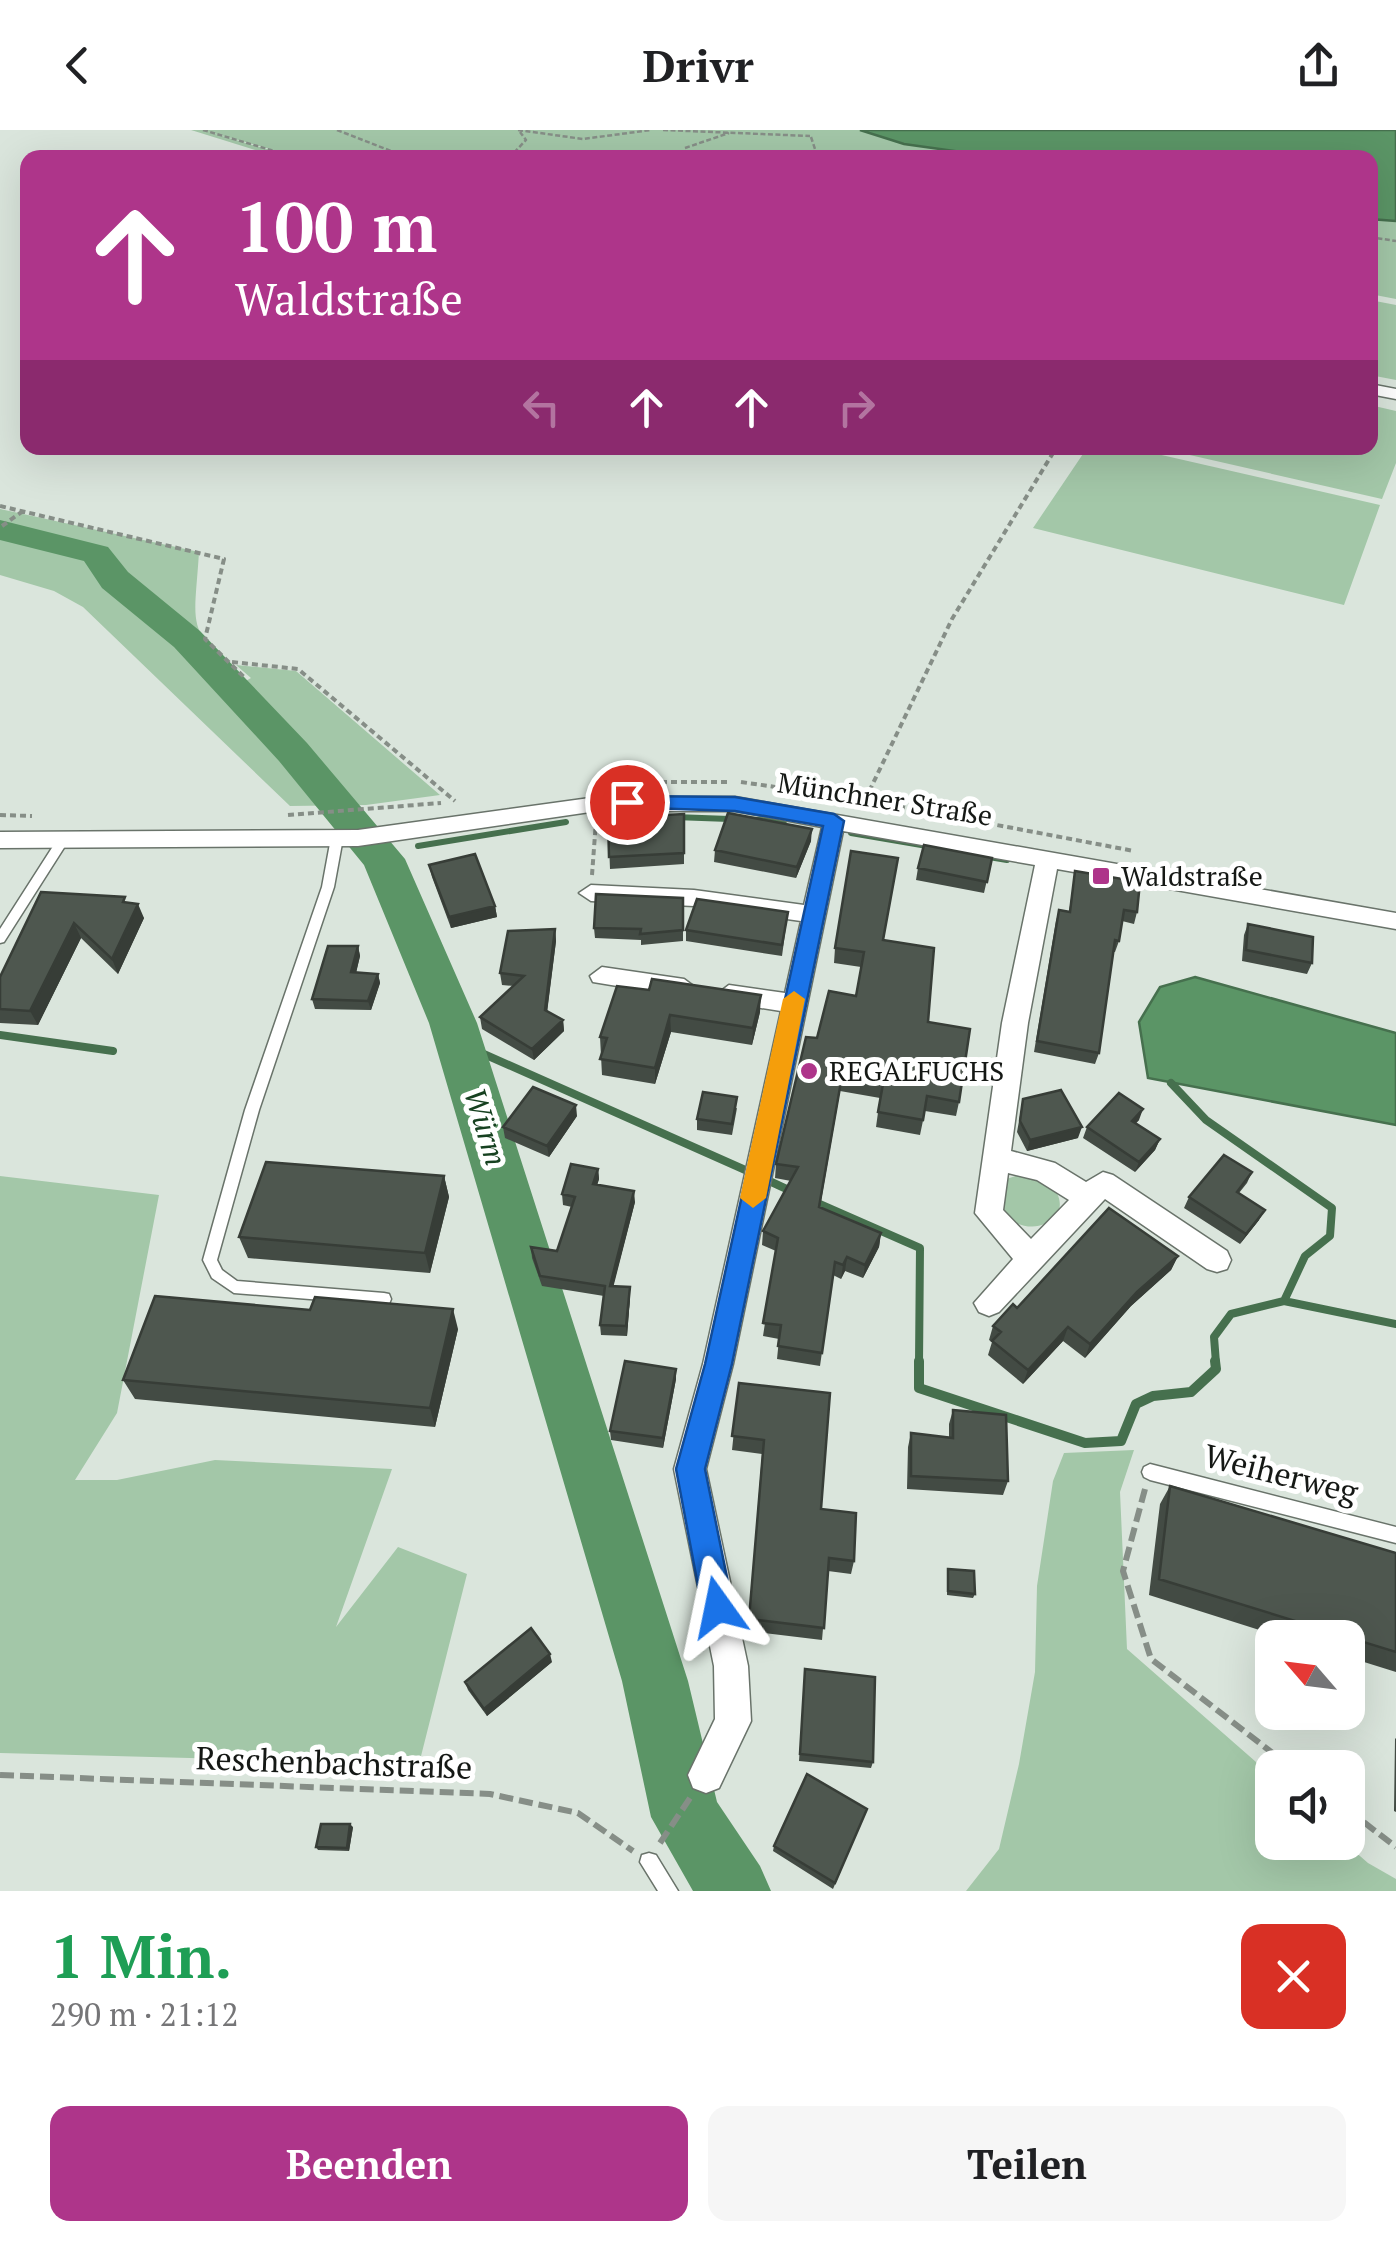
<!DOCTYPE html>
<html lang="de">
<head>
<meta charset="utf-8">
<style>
  body { margin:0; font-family:"PT Serif",serif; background:#f6f6f6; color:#202124; height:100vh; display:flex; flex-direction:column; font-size:38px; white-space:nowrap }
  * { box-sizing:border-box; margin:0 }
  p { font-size:32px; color:#757577 }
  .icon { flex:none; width:55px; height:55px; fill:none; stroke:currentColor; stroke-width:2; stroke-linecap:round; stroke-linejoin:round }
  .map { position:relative; height:1761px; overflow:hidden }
  .drawer { display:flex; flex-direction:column; background:#fff; flex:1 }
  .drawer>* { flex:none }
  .hud { position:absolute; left:20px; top:20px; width:1358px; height:305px; border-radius:20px; box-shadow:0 10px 40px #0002; background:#ae358a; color:#fff; overflow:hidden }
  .needle { width:65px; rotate:298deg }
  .fabs { position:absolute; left:1255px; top:1490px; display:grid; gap:20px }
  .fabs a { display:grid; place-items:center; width:110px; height:110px; border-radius:20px; background:#fff; box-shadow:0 10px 40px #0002; font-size:50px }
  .pin { position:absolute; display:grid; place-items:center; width:85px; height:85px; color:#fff; margin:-42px; border:5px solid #fff; border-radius:50%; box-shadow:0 2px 10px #0007 }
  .me { position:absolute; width:110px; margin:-55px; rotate:348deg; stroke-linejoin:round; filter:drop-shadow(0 0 8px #0008) }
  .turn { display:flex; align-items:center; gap:35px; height:210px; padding:0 50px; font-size:45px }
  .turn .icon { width:130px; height:130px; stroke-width:2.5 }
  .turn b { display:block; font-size:70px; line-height:85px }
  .lanes { display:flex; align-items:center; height:95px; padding:0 50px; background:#0003; justify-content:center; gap:50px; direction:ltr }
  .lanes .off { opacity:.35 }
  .round { display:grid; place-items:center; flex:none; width:105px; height:105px; border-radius:20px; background:#f6f6f6 }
  .head { display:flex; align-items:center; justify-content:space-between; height:170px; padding:0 50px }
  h1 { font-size:60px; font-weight:700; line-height:75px; color:#1e9e55 }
  .button { display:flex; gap:20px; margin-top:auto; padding:20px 50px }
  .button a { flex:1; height:115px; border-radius:20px; background:#ae358a; color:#fff; font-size:40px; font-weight:700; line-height:115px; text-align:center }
  .button a+a { background:#f6f6f6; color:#202124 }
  header { display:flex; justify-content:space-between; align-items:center; height:130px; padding:0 50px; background:#fff; font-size:45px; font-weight:700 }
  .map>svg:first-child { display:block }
  .green { fill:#a3c7a8 }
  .water { fill:#5b9566; stroke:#46704e; stroke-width:2.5 }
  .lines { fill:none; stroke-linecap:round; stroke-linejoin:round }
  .stream-far2 { stroke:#46704e; stroke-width:6 }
  .stream-far1 { stroke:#46704e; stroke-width:8 }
  .stream { stroke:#46704e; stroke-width:10 }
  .river { fill:#5b9566; fill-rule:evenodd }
  .lane-casing { stroke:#69736a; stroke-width:3 }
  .street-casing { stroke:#69736a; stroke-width:3 }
  .path-far2 { stroke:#868e87; stroke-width:2.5; stroke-dasharray:5 2.5; stroke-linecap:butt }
  .path-far1 { stroke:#868e87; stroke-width:4; stroke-dasharray:6 4; stroke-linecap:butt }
  .path { stroke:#868e87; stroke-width:6; stroke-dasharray:14 6; stroke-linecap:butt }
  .lane { fill:#fff; fill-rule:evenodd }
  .street { fill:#fff; fill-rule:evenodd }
  .wall { fill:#434b44 }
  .shaded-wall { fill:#373d37 }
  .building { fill:#4e574f; stroke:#373d37; stroke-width:2.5 }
  .route { fill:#1a73e8; stroke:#114b97; stroke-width:2.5 }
  .slow { fill:#f59e0b }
  .poi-dot { fill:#ae358a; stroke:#fff; stroke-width:4 }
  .labels { text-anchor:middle; stroke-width:10; stroke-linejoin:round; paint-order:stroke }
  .street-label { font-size:28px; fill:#151815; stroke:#fff }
  .poi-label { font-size:28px; fill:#151815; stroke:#fff; text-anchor:start }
  .water-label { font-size:30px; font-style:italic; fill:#164120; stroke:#fff }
  .near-street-label { font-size:32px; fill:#151815; stroke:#fff }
</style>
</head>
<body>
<header><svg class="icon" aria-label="back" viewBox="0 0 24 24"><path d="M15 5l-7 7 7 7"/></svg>Drivr<svg class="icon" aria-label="share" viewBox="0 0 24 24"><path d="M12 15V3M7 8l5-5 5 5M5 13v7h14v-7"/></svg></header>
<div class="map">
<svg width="1396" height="1761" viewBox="0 0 1396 1761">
  <rect width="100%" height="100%" fill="#dae5dc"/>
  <path class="green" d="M191,0h1205v169l-26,-5v-136h-1068l-96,-27 87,26 -12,1z
    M1370,170l26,5v75l-26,-5z
    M1370,275l26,6v52l-14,36 -223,-51h211z
    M1087,318h44l249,57 -36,100 -311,-77z
    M0,379l199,43c-5,79 -14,74 45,130l7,-4 -15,-13 60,6 144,124 -74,10 -76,1 -207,-199 -29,-16 -54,-16z
    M1028,1042c18,11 38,18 30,42 -16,18 -37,15 -55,1l-3,-34z
    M0,1046l159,19 -42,218 -42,67h42l98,-20 177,9 -56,158 62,-80 69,27 -48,190 -419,-11z
    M1134,1320l-14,42 7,157 145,127v66l73,1 23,20 28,16v12h-430l33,-42 20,-85 16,-92 2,-86 16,-105 11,-28z"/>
  <path class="water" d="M860,0h536v91l-26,-2v-61l-373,-1 -93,-13z
    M1195,847l201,56v92l-248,-47 -9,-56 21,-35z"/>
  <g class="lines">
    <path class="stream-far2" d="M602,687h33
      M674,687l110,4
      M851,703l82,14
      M418,716l148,-24
      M373,718l11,-1
      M947,720l60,10"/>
    <path class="stream-far1" d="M0,905l113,16
      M459,913l293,130
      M1171,953l35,37 126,88 -2,28 -25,20 -21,45
      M765,1049l28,13
      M815,1072l105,46 -1,115
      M1216,1233l-2,-26 17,-23 53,-13 112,23"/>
    <path class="stream" d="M919,1231v27l166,55 36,-2 15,-37 17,-8 38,-4 25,-23 -1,-8"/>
    <path class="river" d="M0,390l108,27 20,25 72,59 107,112 98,116 72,164 211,658 29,121 43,64 11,25h-78l-42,-74 -29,-136 -193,-658 -65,-158 -85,-104 -105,-114 -72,-59 -18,-27 -84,-21z"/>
    <g class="lane-casing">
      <path id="lane" d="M337,704l6,4 -9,49 -75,223 -42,150 5,10 15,11 147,12 5,1 2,5 -2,5 -5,1 -150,-12 -22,-15 -9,-18 42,-150 77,-223 9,-49z
        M61,709l6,4 -63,99 -4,1v-14l57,-89z
        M1150,1334l246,63v16l-246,-63 -6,-3 -2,-5 2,-5z
        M649,1723l7,2 22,36h-20l-18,-29 2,-7z"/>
    </g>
    <g class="street-casing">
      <path id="street" d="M1370,254l26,5v10l-26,-5z
        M597,667h138l661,116v16l-339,-60 -29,154 -17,128 44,12 31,19 17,-10 10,3 114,76 4,9 -4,9 -10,3 -10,-3 -102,-70 -106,113 -10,4 -10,-4 -5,-9 39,-44 -38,-46 27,-190 33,-158 -192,-34 -110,533 -27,105 42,197 3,55 -32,67 -13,5 -13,-5 -5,-13 27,-56 -1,-53 -40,-197 29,-105 78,-353 -52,-8 -12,-9 12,-9 56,8 16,-72 -107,-15 -103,-5 -12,-8 12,-8 103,5 110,15 18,-78 -87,-16h-138l-239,35 -358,2v-16l358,-2zM1008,1043l29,7 32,20 -38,39 -28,-29z
        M602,837l82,12 12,9 -12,9 -91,-15 -3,-6z"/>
    </g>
    <path class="path-far2" d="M203,0l95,28
      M337,0l72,28
      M518,0l65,9 68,-9
      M663,0l147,6
      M811,7l7,21
      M685,18l44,-15
      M509,28l17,-18 -6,-8
      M1370,107l26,4"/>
    <path class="path-far1" d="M0,376l224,53 -19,80 41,40
      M2,396l21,-15
      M232,532l66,7 157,132
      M651,652h79
      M741,652l124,18 269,51
      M865,670l87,-181 104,-171
      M0,685l32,1
      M288,685l153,-12
      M592,745l4,-54"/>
    <path class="path" d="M1145,1359l-22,82 28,88 141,109
      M0,1645l490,19 88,19 55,38
      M1348,1680l48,37
      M660,1713l30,-45"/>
    <use href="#lane" class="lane"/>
    <use href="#street" class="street"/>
  </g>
  <path class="wall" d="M684,684v50l-74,5 -2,-51z
    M811,711l-15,37 -82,-16 1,-12z
    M992,728l-8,35 -68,-13 2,-12z
    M429,735l66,41 2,11 -46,11 -19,-51z
    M1075,741l62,41 -3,12 -12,-3 -3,20 -4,11h-2l-14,101 -4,11 -61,-12 22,-131 3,-11 10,2z
    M41,762l86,11 17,15 -26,56 -37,-36 -43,87 -38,-2v-46z
    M683,768v43l-42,4v-5l-46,-2 -1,-10z
    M788,782l-6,44 -96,-15v-11z
    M1248,794l64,39 -5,11 -65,-13 2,-26z
    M555,799l1,12 -9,70 16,9 1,11 -30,29 -52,-31 -2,-12 34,-31 -12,-1 -2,-12z
    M884,810l44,82 31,80 -3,14 -31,-5 -5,24 -44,-8 4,-29 -40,-7 -20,116 61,26 -2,14 -16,31 -18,-7 -4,8 -8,-4 -13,91 -43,-7 2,-20 -16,-3 13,-85 -14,-6 1,-14 28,-50 -16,-3 1,-14 41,-126 39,-42 5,-29 -27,-4 1,-15z
    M358,816l2,10 -4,16 22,2 2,9 -9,27 -56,-1 -3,-10z
    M617,856l143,26 -8,33 -81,-13 -16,52 -53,-9 -2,-38z
    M1023,969l55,39 -51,13 -10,-19z
    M737,978l-5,27 -35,-5v-11z
    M577,986l-28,41 -44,-19 -2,-11z
    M1139,990l-4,4 25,15 -5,11 -20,22 -52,-34 4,-11z
    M598,1039l1,10 -2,6 38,17 -22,84 17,1v11l-3,38 -26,-1 -1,-10 4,-29 -62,-10 -10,-28 -1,-11 26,4 15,-44 -9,-2 -1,-11z
    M1252,1042l-5,11 -8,10 20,27 -19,24 -56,-36 5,-11z
    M444,1046l5,21 -19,76 -182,-15 -9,-21z
    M1178,1126l-7,14 -40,36 -46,52 -22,-17 -40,43 -35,-29 4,-13 -3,-2 4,-14 24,-18z
    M458,1199l-23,98 -300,-28 -12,-19z
    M676,1239v10l-13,69 -52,-8 -1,-9z
    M739,1253l115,178 -3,13 -23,-3 -6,69 -74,-9 14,-177 -30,-4z
    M953,1280l55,71 -5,14 -96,-6 1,-42 3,-14 38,4v-13z
    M1170,1356l226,67v119l-48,-15v-19h-63l-136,-43 11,-91z
    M948,1439l27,25 -2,4 -26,-3v-22z
    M552,1532l-65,54 -19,-26 -3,-8z
    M805,1539l68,93 -2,6 -72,-7z
    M1396,1608v74l-2,-1 1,-72z
    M867,1679l-34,80 -60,-38 1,-5z
    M353,1697l-4,24 -31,-1 -2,-3z"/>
  <path class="shaded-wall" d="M812,699l-1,12 -15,37 1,-11z
    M138,774l6,14 -26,56 -6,-15z
    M495,776l2,11 -46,11 -2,-11z
    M74,793l7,15 -43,87 -8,-14z
    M555,799l1,12 -10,80 -1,-11z
    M358,816l2,10 -6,26 -3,-10z
    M378,844l2,9 -9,27 -3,-9z
    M761,865l-1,17 -8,33 1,-17z
    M670,885l1,17 -16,52v-16z
    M563,890l1,11 -30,29 -2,-11z
    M576,975l1,11 -28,41 -2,-11z
    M1143,979l-4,11 -12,12 5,-11z
    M1082,997l-4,11 -51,13 3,-11z
    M1160,1009l-5,11 -20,22 4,-10z
    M598,1039l1,10 -5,16 -1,-11z
    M444,1046l5,21 -19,76 -5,-20z
    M634,1061l1,11 -24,94 -1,-10z
    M1265,1080l-6,10 -19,24 6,-10z
    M881,1103l-2,14 -16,31 2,-13z
    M1178,1126l-7,14 -40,36 -46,52 5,-14 47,-52z
    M847,1127l-2,14 -4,8 2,-14z
    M630,1157v11l-3,38 -1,-10z
    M453,1179l5,20 -23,98 -5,-19z
    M1068,1197l-5,14 -40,43 5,-14z
    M676,1239v10l-13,69v-10z
    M550,1524l2,8 -65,54 -3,-7z
    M350,1694l3,3 -4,24 -2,-3z"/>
  <path class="building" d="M728,683l84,16 -15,38 -82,-17z
    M684,684v39l-75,4 -1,-39z
    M924,715l68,13 -5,24 -69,-14z
    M851,721l47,7 -15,82 51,8 -6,74 42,7 -11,73 -32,-6 -4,24 -45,-8 5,-28 -41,-8 -23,131 62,26 -16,32 -18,-8 -4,8 -8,-3 -13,91 -44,-7 3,-21 -18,-2 15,-85 -15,-7 35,-64 -22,-3 30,-127 11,1 12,-47 27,5 8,-44 -29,-4z
    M475,724l20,52 -46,11 -20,-52z
    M1075,741l65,11 -3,30 -13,-2 -5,31 -4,-1 -16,113 -62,-12 22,-131 11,2z
    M41,762l84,5 -2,5 15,2 -26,55 -38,-36 -44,88 -30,-2v-32z
    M596,764l87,4v32l-43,4 1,-5 -47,-1z
    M697,769l91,13 -6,33 -96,-15z
    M1248,794l65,13 -1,26 -66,-13z
    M555,799l-10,81 18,10 -31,29 -52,-32 44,-41 -24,-3 8,-42z
    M328,816h30l-7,26 27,2 -10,27 -56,-2z
    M652,849l109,16 -8,33 -83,-13 -15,53 -55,-9 7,-21 -7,-1 17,-51 32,4z
    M533,957l43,18 -29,41 -44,-19z
    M1061,960l21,37 -52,13 -10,-19 3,-22z
    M703,962l34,5 -5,27 -35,-5z
    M1119,963l24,16 -11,12 28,18 -21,23 -52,-35z
    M1224,1025l28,17 -15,20 28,18 -19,24 -57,-37z
    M266,1032l178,14 -19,77 -186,-16z
    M571,1034l27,5 -5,15 41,7 -24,95 20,1 -4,39 -26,-1 5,-39 -65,-10 -9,-29 26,4 18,-54 -13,-3z
    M1109,1078l69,48 -41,36 -47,52 -22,-17 -40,43 -36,-29 9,-9 -8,-6 20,-22 4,4z
    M155,1166l155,14 5,-13 138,12 -23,99 -307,-28z
    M625,1231l51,8 -13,69 -53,-7z
    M739,1253l91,10 -9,116 35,4 -2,48 -25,-3 -5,70 -75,-9 15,-179 -32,-4z
    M953,1280l53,5 2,66 -97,-5v-43l42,5z
    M1170,1356l226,67v99l-237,-73z
    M948,1439l26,2 1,23 -27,-3z
    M531,1498l19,26 -66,55 -19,-27z
    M805,1539l70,8 -2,85 -73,-8z
    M807,1644l60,35 -32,74 -61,-37z
    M321,1694h29l-3,24 -31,-1z"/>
  <path class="route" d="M627,666l108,1 99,17 10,7 -112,543 -27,105 28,138 -5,11 -10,5 -11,-5 -5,-11 -26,-138 29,-105 118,-538 -88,-15 -115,-4 -3,-5z"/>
  <path class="slow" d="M794,861l11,8 -39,199 -13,10 -13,-10 43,-199z"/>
  <g class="poi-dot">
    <rect x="1091" y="736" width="20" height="20" rx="5"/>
    <circle cx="809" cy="941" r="10"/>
  </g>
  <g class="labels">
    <g class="street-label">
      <text transform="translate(885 669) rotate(9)" y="10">Münchner Straße</text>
    </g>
    <g class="poi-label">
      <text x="1121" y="756">Waldstraße</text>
      <text x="829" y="951">REGALFUCHS</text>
    </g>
    <g class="water-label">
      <text transform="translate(485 997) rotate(73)" y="10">Würm</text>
    </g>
    <g class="near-street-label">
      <text transform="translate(1281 1344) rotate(14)" y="11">Weiherweg</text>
      <text transform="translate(334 1633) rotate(2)" y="11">Reschenbachstraße</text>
    </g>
  </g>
</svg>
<div class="fabs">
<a><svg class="needle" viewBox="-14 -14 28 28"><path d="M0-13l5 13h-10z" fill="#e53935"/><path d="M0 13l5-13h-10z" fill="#757577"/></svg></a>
<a><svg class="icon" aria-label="sound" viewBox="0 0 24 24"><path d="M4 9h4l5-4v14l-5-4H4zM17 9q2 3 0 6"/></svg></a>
</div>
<div class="pin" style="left:627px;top:672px;background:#d93025"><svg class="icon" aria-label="arrive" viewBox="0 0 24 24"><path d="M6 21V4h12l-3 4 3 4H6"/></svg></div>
<svg class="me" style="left:718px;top:1477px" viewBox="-20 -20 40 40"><path d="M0-17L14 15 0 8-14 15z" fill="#1a73e8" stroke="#fff" stroke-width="4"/></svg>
<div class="hud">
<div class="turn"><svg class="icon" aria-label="ahead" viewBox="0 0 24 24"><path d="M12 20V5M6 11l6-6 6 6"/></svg><div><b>100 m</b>Waldstraße</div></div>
<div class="lanes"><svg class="icon off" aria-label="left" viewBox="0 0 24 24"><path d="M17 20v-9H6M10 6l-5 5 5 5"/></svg><svg class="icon" aria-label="ahead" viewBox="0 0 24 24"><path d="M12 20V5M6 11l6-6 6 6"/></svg><svg class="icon" aria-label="ahead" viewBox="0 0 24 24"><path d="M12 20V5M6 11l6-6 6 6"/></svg><svg class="icon off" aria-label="right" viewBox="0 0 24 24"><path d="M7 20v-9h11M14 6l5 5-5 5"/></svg></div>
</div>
</div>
<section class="drawer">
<div class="head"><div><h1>1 Min.</h1><p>290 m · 21:12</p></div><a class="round" style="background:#d93025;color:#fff"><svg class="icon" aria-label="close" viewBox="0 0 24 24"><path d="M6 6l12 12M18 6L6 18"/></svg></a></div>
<div class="button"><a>Beenden</a><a>Teilen</a></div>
</section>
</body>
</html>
